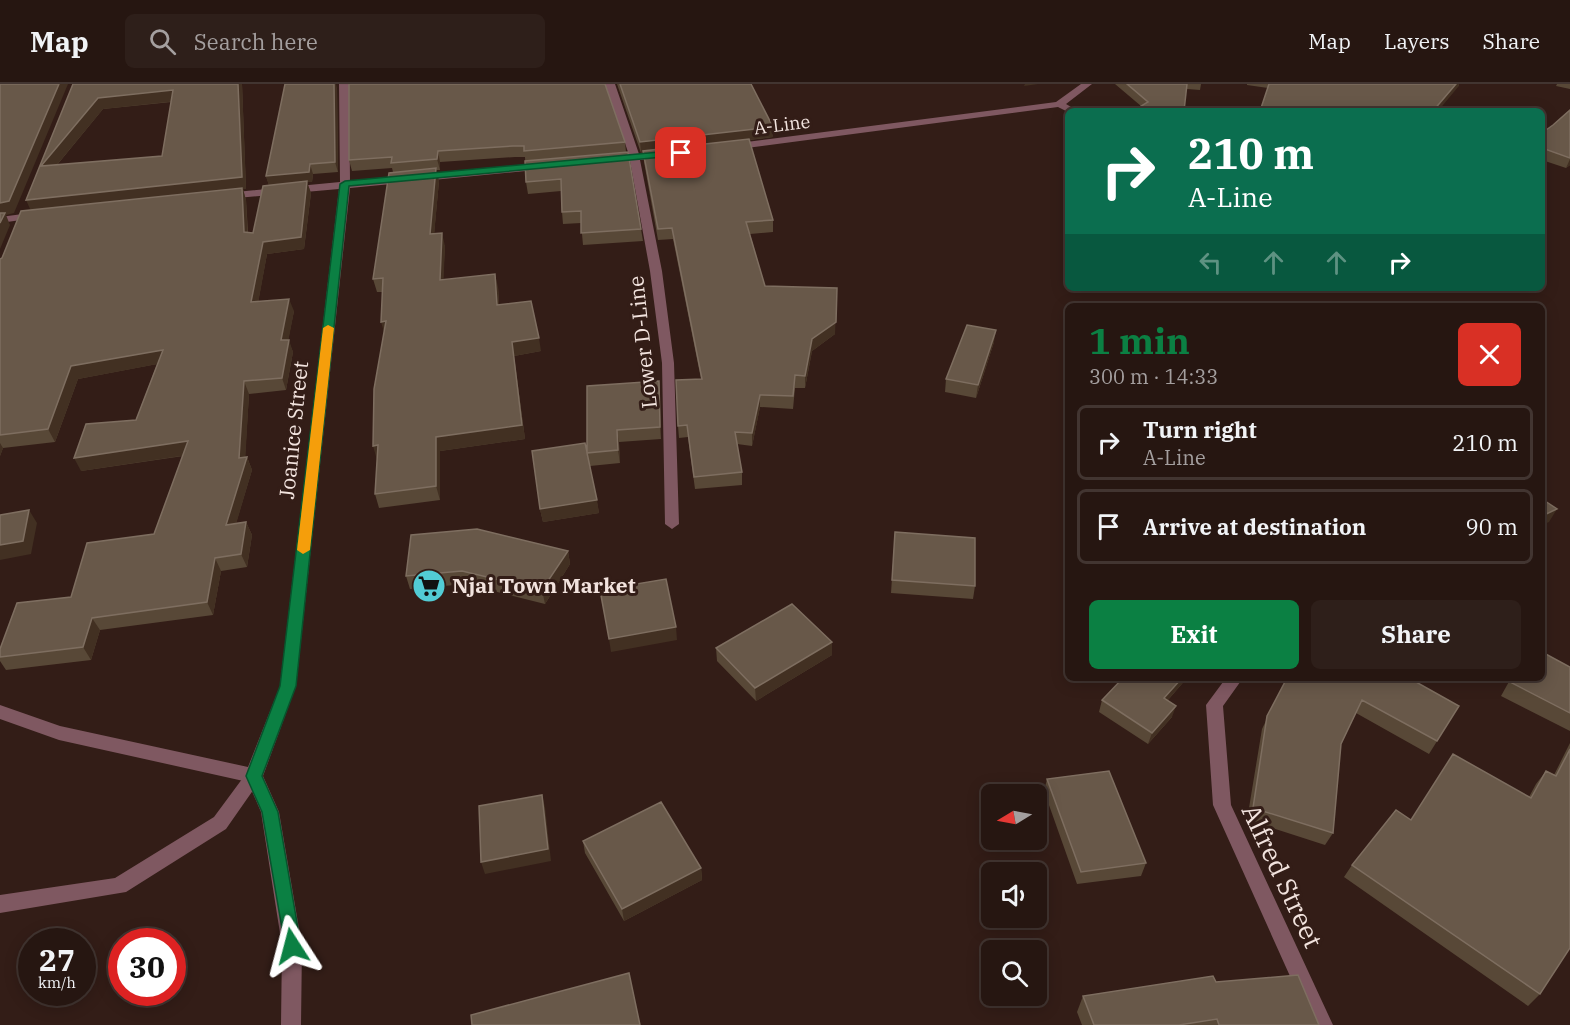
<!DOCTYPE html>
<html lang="en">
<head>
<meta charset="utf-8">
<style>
  body { margin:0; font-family:"IBM Plex Serif",serif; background:#2e1f1a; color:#f1f3f6; height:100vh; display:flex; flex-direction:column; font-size:22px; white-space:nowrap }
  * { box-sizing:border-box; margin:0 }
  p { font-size:20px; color:#a49f9f }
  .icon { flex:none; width:33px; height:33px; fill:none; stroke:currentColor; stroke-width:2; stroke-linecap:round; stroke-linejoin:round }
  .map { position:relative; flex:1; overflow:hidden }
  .drawer { position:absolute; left:1065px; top:219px; width:480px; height:378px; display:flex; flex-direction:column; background:#261611; border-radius:9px; box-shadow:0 3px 15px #0003,0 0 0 2px #423531 }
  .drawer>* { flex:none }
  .top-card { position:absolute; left:1065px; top:24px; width:480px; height:183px; border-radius:9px; box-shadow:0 3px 15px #0003,0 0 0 2px #423531; background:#0b6e4f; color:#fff; overflow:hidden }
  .needle { width:39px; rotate:260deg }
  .fabs { position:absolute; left:981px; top:700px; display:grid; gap:12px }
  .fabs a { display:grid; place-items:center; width:66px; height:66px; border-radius:9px; background:#261611; box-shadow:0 3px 15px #0003,0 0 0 2px #423531; font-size:30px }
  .speed { position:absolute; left:18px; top:844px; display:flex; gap:12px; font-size:30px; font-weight:700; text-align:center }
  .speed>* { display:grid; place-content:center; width:78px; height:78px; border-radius:50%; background:#261611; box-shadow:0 3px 15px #0003,0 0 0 2px #423531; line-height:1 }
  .speed small { font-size:15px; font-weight:400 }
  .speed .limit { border:9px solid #d22; background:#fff; color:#111 }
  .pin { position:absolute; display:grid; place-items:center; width:51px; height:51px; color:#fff; margin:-26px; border-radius:12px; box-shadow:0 3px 9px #0006 }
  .me { position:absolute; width:66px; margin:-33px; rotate:351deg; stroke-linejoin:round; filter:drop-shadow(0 0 4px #0008) }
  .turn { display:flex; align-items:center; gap:21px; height:126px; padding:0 24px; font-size:27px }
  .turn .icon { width:78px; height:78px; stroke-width:2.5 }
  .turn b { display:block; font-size:42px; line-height:51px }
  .lanes { display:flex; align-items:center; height:57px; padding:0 24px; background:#0003; justify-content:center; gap:30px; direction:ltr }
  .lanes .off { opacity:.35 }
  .round { display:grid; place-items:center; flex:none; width:63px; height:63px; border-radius:9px; background:#2e1f1a }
  .summary { display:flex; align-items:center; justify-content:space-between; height:102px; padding:0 24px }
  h1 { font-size:36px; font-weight:700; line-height:45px; color:#0b8043 }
  .cta { display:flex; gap:12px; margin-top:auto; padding:12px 24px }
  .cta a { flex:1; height:69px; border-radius:9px; background:#0b8043; color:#fff; font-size:24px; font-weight:700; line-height:69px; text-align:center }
  .cta a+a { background:#2e1f1a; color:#f1f3f6 }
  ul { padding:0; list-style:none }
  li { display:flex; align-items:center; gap:18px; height:75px; margin:0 12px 9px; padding:0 12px; border:3px solid #423531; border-radius:9px }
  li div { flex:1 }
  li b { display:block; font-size:22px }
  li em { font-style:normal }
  header { display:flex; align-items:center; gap:36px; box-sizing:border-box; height:84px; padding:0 30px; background:#261611; border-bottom:2px solid #423531 }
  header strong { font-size:28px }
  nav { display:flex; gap:33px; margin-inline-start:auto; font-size:21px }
  .search { width:420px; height:54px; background:#2e1f1a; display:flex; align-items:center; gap:15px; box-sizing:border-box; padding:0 21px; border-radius:9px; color:#a49f9f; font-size:22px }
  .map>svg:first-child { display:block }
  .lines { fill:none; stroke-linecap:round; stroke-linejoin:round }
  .service { fill:#7f5861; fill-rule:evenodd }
  .minor { fill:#7f5861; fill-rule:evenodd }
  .wall { fill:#584837; fill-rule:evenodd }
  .shaded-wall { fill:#423022 }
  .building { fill:#685849; stroke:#7e6e60; stroke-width:1.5; fill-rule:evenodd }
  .route { fill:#0b8043; stroke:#07532c; stroke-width:1.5 }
  .slow { fill:#f59e0b }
  .labels { text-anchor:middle; stroke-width:6; stroke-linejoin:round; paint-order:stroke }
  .far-street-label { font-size:18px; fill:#f2e3de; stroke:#331d17 }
  .street-label { font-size:21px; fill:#f2e3de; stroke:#331d17 }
  .poi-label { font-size:21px; font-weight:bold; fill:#f2e3de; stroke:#331d17; text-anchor:start }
  .near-street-label { font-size:26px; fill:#f2e3de; stroke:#331d17 }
</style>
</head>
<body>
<header>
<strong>Map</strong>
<div class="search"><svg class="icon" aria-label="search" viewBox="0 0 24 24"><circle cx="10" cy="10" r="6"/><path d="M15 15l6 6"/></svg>Search here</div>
<nav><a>Map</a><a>Layers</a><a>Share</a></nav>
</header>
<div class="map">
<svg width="1570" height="941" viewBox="0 0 1570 941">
  <rect width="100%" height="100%" fill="#331d17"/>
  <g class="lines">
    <path class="service" d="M254,685l6,2 3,5 -37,53 -100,63 -126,21v-18l115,-17 99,-61 34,-46z"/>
    <path class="minor" d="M339,0h10l1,97 196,-18 5,3 -5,3 -196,19 -54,498 -33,90 16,36 23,134 -1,79h-20l1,-79 -21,-134 -13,-30 -189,-42 -59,-21v-14l60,21 188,41 32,-81 59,-497 -113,10 -5,-3 5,-3 114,-11z
      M605,0h10l24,70 23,-2 5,3 -5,3 -22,2 22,111 12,92 5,161 -7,5 -7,-5 -3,-161 -12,-92 -20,-110 -19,2 -5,-3 5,-3 18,-2z
      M1081,0h11l-26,20 12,7 -10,1 -10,-5 -327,43 -5,-3 5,-3 325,-42z
      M38,128l4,1v4l-42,6v-6z
      M1226,594h17l-20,28 8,99 102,220h-21l-99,-220 -7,-100z"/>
  </g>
  <path class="wall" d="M73,0h169l4,105h-3l3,11 2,32 5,1 16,-48 -3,-9 71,-88 1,84 -25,2 -1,8h-5l4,11 -7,56 -37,5 -9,48 36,9 -6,29 5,12 -7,38 -37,4 -4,63h2l5,13 -16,53 10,-1 6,13 -5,32 -26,4 -8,44 -113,15 -9,30 -85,10 -6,-9v-12l71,-52 83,-63 29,-78 -102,15 55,-51 21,-56 -79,15 -23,63 -52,6 -3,8v-197l2,-1 29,-48zM171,18l-9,54 -105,9 46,-56z
    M349,0l276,58 1,10 15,77 2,12 -60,4 -2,-22 -18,1 -1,-12 -1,-21 -33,3 -2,-12 -1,-25h-10l-75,5v8h-4l3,11 -5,53 11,12 -2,33 55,8 1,18 42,46 -27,5 11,83 -85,12v49l-61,8 -4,-14 9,-162 -2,-40h-5l-4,-13 20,-107 -1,-4 -40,3 -3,-11z
    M617,0h134l22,53 -24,3 24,80v12l-23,2 15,52 70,48 -23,17 -7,37h-10l-2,21 -33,-2 -8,39 -15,-2 5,28v13l-47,4 -7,-52 -9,1 -1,-12 23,-47 -28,-140 -15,1 -14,-78 -1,-10 -2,1z
    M1115,0h86l-1,6 -13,-1 -46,17z
    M1247,0h212l-1,3 -190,1 -21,-3z
    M1557,0h13v5l-14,-3z
    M1570,26v55l-4,3 -24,-8v-27l11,-8z
    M994,258l-18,56 -31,-6 1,-13z
    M659,297l2,58 -42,3 1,21 -30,3 9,47 -56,9 -3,-13 47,-57z
    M895,448l80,54 -2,13 -82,-6z
    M568,467l2,13 -25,40 -79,-20 -56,5 -4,-13z
    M716,564l116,7 -76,46 -39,-40z
    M1570,583v64l-69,-35 10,-18h31z
    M1123,594h64l-19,22 4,17 -24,27 -49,-32 3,-12z
    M1287,594l172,28 -30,48 -73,-41 -15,31 -8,89 -8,12 -78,-25 15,-91z
    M1570,659v205l-30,46 -12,12 -184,-129 8,-12 59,-45 118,-23 7,-13 10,-13 8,4z
    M1047,695l99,84 -5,13 -64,8 -33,-93z
    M583,757l118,27 1,12 -78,41 -39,-68z
    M1216,898l103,43h-237l-5,-13 6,-16z"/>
  <path class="shaded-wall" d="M59,0h9l-54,129 -8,2 4,10 -10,24v-46z
    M238,0h4l4,105h-3l3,11 2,44 -217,-33 -5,-11 216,-23z
    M334,0h2l1,4 1,84 -3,-10z
    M1025,0h13l-14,2z
    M1456,0h3l-1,3 -20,24h-5z
    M173,6l4,11 -74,8 -57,69 -5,-12 57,-68z
    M773,43v10l-132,16 -1,-11z
    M438,67l2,11v8l-3,-11z
    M1570,75v6l-4,3z
    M310,80l3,10 -1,8h-5l4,11 -7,56 -37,5 -11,61 -5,-13 18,-116 -3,-10z
    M436,84l3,13 -6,66 -3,-13z
    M442,149l3,13 -2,47 -3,-13z
    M495,190l3,13 2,31 -3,-13z
    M837,204l-2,46 -23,17 -7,37v-12l7,-37z
    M289,215l5,12 -8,42 -5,-13z
    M386,237l-1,14 -4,-13z
    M996,246l-2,12 -18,56 2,-13z
    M539,254l2,13 -27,5 11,83 -85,12v49l-4,-14v-49l76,-95z
    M289,256l4,12 -7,38 -4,-12z
    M163,266l5,12 -90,17 -23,63 -7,-13 23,-63z
    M244,297l5,13 -4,70 2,-7 5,13 -20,68 -6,-13 13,-67z
    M659,297l1,13 1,45 -1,-12z
    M760,311v12l-8,39v-13z
    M617,346l2,12 1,21 -2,-13z
    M188,357l6,13 -113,17 -7,-13z
    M0,359l3,5 -3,8z
    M378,361l-1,15 -4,-14z
    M597,416l2,13 -56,9 -3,-13z
    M1557,425l-8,13 -7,3v-9z
    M29,426l8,13 -6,31 -31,6v-15z
    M246,438l6,13 -5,32 -6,-13z
    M568,467l2,13 -25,40 -3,-14z
    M215,474l6,13 -8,44 -6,-13z
    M92,534l8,12 -9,30 -8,-13z
    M676,543l1,13 -66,12 -2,-13z
    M832,558v13l-76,46 -1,-13z
    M1182,594h5l-27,31 4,-11z
    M1176,622l-4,11 -24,27 4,-11z
    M542,711l3,12 6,54 -66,13 -4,-12z
    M701,784l1,12 -78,41 -2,-12z"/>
  <path class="building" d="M0,0h59l-50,117 -9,2z
    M73,0h165l4,93 -216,23zM173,6l-11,66 -121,10 57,-68z
    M285,0h49l1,78 -25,2 -1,8 -43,4z
    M349,0h256l20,58 -101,9v-5h-11l-75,5 -1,8 -46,4 1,-6 -43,3z
    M620,0h131l22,43 -133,15z
    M1127,0h60l-3,27h-51l15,-9z
    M1269,0h187l-23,27h-173z
    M1570,26v48l-28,-10v-15l11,-8z
    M749,55l24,81 -27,2 19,64 72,2 -1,34 -24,17 -7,37 -10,-1 -2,21 -33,-1 -8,38 -17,-1 7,40 -48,5 -7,-52 -9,1 -2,-46 26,-1 -30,-151 -14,1 -15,-78z
    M628,68l13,77 -60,4v-22l-19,1 -1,-33 -35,3 -1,-21z
    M436,84l-6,66 12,-1 -2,47 55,-6 2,31 34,-4 8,37 -27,4 10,83 -86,12v49l-61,8 3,-49 -5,1 1,-57 12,-68 -5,1 2,-44 -10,1 16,-106z
    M307,97l-6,56 -38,5 -12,60 38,-3 -8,41h8l-7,38 -38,3 -5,77 8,-1 -21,68 20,-3 -5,32 -26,4 -8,44 -115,16 -9,29 -83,10v-8l17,-46 54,-6 16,-54 67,-9 34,-93 -114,17 12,-34 50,-4 27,-70 -92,16 -23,63 -48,6v-176l2,-1 19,-47 221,-23 2,44 9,1 10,-47z
    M0,129h5l-5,10z
    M967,241l29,5 -18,55 -32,-6z
    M659,297l1,46 -43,3 1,20 -31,3 10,47 -57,9 -8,-58 53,-8 2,9v-66z
    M1542,415l15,10 -15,7z
    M29,426l-6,31 -23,4v-30z
    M477,445l91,22 -26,39 -80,-19 -56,5 5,-41z
    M895,448l80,6v48l-83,-6z
    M666,495l10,48 -67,12 -9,-49z
    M1542,506l4,2 -4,7z
    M792,520l40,38 -77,46 -39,-40z
    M1542,568l28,15v46l-60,-31 2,-4h30z
    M1123,594h59l-18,20 12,8 -24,27 -50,-33z
    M1287,594h122l50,28 -22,35 -75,-41 -21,44 -8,89 -80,-25 14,-92z
    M1570,665v199l-30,46 -188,-129 44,-55 15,10 42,-66 78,44 15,-27 10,5z
    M1109,687l37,92 -65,9 -34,-93z
    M542,711l6,54 -67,13 -2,-56z
    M661,718l40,66 -79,41 -39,-68z
    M629,889l11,52h-168l-1,-10z
    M1298,891l21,50h-100l-2,-6 -38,6h-85l-11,-29 130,-20 3,6z"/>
  <path class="route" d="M681,66l5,3 -1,2 -336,31 -53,500 -34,90 16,36 23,134 -2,6 -7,2 -6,-2 -24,-140 -16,-36 34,-90 60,-502 5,-3z"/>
  <path class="slow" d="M328,241l6,3 -24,222 -7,4 -6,-4 26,-222z"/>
  <defs>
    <g id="supermarket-disc" transform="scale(1.725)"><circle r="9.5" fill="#52ccd5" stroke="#331d17"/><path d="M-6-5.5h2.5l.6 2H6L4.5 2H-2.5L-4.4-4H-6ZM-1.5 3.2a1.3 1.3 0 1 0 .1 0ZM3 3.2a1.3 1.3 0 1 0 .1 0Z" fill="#111"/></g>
  </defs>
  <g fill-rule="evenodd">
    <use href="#supermarket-disc" x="429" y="502"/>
  </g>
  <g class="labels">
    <g class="far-street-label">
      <text transform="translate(782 41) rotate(-7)" y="6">A-Line</text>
    </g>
    <g class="street-label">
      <text transform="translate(643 258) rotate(-96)" y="7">Lower D-Line</text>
      <text transform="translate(294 346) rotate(-84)" y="7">Joanice Street</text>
    </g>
    <g class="poi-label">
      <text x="452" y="509">Njai Town Market</text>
    </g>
    <g class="near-street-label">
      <text transform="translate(1282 792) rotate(65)" y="9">Alfred Street</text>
    </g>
  </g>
</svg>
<div class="fabs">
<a><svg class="needle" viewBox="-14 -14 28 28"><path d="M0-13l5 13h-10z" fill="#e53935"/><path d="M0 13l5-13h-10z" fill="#a49f9f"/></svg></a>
<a><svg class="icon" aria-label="sound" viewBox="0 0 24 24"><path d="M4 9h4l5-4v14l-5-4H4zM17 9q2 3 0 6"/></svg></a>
<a><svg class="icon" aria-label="search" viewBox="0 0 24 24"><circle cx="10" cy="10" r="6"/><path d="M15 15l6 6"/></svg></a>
</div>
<div class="speed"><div>27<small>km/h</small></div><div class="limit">30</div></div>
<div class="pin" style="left:681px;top:69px;background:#d93025"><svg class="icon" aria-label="arrive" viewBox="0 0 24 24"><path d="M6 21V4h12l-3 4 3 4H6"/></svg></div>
<svg class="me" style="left:292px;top:862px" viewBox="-20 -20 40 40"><path d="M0-17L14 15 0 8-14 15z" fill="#0b8043" stroke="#fff" stroke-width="4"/></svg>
<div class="top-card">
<div class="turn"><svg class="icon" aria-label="right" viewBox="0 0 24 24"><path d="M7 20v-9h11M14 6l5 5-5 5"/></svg><div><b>210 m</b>A-Line</div></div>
<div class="lanes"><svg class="icon off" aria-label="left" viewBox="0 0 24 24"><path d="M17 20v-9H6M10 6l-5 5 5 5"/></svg><svg class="icon off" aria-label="ahead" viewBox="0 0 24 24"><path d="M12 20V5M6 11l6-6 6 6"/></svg><svg class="icon off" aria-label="ahead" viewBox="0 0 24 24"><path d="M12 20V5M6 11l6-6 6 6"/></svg><svg class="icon" aria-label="right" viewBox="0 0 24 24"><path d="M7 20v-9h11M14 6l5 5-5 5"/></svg></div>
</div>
<section class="drawer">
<div class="summary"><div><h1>1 min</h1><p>300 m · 14:33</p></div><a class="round" style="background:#d93025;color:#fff"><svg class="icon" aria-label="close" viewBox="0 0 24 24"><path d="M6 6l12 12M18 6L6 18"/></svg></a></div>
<ul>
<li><svg class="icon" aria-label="right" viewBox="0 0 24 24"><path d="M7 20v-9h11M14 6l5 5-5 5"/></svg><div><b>Turn right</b><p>A-Line</p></div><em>210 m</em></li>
<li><svg class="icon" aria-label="arrive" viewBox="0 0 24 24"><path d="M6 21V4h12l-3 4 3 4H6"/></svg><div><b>Arrive at destination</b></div><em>90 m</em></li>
</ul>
<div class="cta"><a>Exit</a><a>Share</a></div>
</section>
</div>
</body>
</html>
